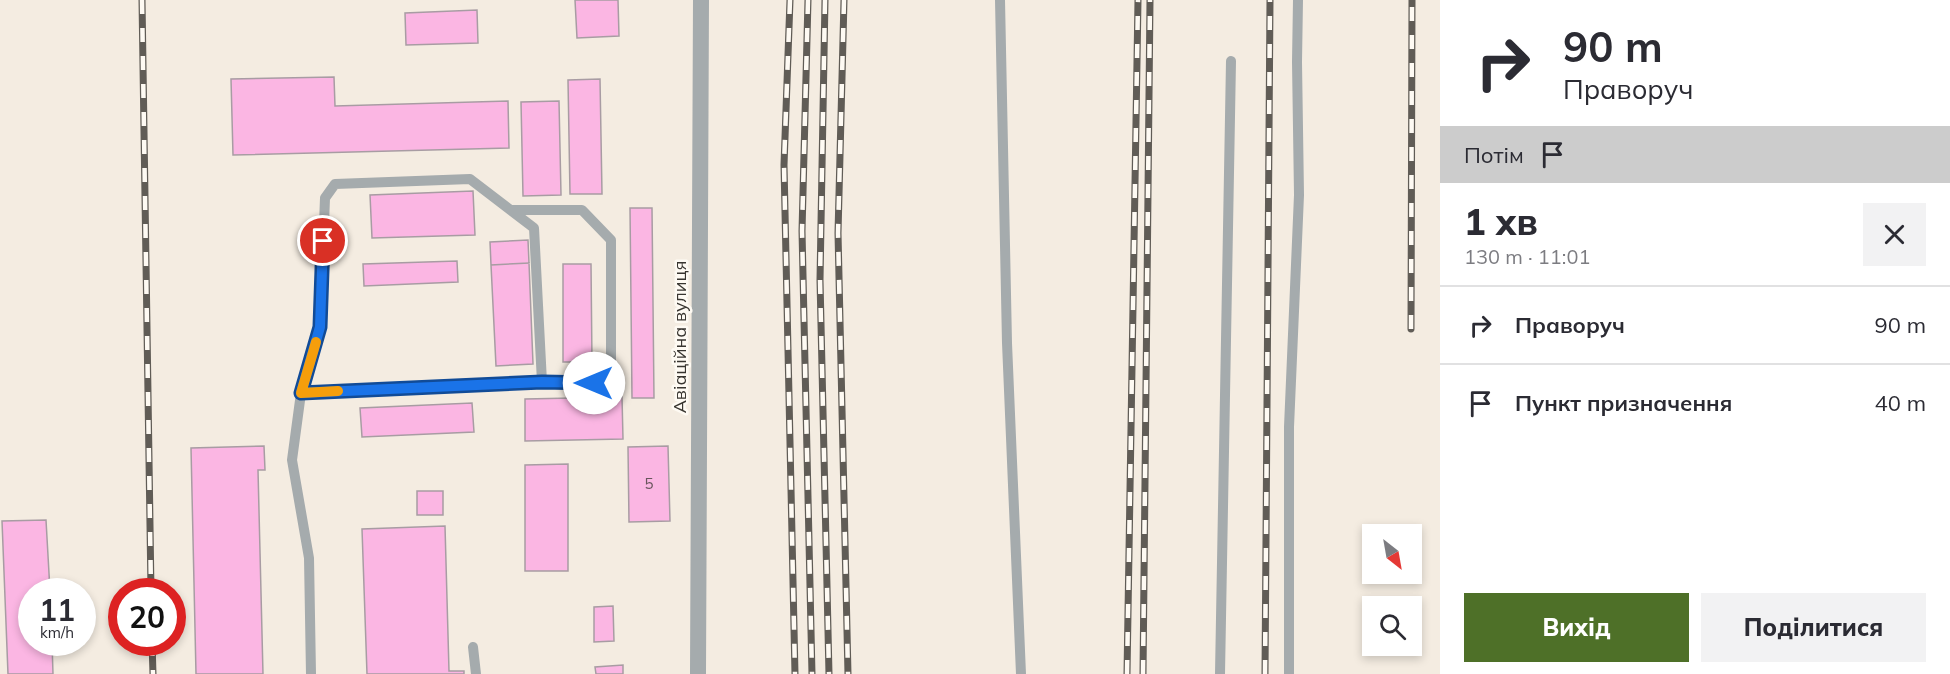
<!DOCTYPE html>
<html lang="uk">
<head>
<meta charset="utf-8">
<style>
  body { margin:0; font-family:Mulish,sans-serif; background:#f2f2f3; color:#2b2b33; height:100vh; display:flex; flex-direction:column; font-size:22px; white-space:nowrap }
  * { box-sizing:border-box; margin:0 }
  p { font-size:20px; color:#7c7c81 }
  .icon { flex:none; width:33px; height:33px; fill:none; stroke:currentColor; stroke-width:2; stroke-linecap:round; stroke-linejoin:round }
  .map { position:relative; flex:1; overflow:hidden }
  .side { display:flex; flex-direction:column; background:#fff; width:510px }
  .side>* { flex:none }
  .banner { background:#fff; color:#2b2b33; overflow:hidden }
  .needle { width:39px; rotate:149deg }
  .fabs { position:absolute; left:1362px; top:524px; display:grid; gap:12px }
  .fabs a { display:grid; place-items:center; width:60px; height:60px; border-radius:0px; background:#fff; box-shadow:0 3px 9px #0003; font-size:30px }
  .speed { position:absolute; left:18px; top:578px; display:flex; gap:12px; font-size:30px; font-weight:700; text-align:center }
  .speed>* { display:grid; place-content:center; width:78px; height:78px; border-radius:50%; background:#fff; box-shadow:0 3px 9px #0003; line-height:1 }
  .speed small { font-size:15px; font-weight:400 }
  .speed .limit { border:9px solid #d22; background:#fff; color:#111 }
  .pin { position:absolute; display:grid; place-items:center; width:51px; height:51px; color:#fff; margin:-26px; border:3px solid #fff; border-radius:50%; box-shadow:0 2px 6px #0007 }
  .me { position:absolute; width:66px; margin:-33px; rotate:270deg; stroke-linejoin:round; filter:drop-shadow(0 0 4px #0008) }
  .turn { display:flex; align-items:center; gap:21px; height:126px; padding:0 24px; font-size:27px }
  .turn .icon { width:78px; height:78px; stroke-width:2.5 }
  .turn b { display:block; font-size:42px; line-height:51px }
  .then { display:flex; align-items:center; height:57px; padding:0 24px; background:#0003; gap:12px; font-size:22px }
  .round { display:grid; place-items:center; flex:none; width:63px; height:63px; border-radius:0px; background:#f2f2f3 }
  .summary { display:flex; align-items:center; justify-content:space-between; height:102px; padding:0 24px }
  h1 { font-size:36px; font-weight:800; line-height:45px }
  .button { display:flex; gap:12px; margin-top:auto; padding:12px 24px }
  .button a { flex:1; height:69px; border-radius:0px; background:#4e7028; color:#fff; font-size:24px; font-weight:800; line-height:69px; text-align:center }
  .button a+a { background:#f2f2f3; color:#2b2b33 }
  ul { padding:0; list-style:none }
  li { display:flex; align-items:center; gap:18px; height:78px; padding:0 24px; border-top:2px solid #e1e1e2 }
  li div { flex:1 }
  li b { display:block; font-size:22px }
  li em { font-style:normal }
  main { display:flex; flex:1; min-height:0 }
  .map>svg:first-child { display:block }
  .building { fill:#fbb6e3; stroke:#a89ca3; stroke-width:1.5 }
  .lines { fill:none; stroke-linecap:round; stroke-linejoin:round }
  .service { stroke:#a5abad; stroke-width:10 }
  .tertiary { stroke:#a5abad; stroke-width:16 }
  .rail-casing { stroke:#605c56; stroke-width:7 }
  .rail { stroke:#fefaf3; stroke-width:4.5; stroke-dasharray:14; stroke-linecap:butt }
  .route-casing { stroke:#114b97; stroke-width:15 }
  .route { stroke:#1a73e8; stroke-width:10 }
  .slow { stroke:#f59e0b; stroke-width:10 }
  .labels { text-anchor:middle; stroke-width:5; stroke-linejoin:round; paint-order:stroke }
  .number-label { font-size:15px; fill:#69555d }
  .street-label { font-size:18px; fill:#383530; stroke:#fefaf3 }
</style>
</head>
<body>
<main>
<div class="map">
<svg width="1440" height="674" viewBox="0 0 1440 674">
  <rect width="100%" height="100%" fill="#f4ece1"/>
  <path class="building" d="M575,0h43l1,36 -42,2z
    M477,10l1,33 -72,2 -1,-32z
    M334,77l1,29 173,-5 1,47 -276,7 -2,-76z
    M600,79l2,115h-32l-2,-114z
    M559,101l2,94 -38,1 -2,-94z
    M473,191l2,44 -103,3 -2,-43z
    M630,208h22l2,190h-22z
    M528,240l1,23 -38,2 -1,-23z
    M457,261l1,21 -94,4 -1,-22z
    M529,263l4,101 -37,2 -5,-101z
    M563,264h28l1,98h-29z
    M622,397l1,42 -98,2v-42z
    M472,403l2,29 -112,5 -2,-29z
    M264,446l1,24h-7l5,204h-67l-5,-226z
    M668,446l2,75 -41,1 -1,-75z
    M568,464v107h-43v-106z
    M417,491h26v24h-26z
    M46,520l4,71h-18v51h20l1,32h-45l-6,-153z
    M445,526l4,145h15v3h-97l-5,-145z
    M613,606l1,35 -20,1v-35z
    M623,665v9h-27l-1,-7z"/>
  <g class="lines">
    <path class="service" d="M1000,0l7,343 14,331
      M512,210h70l29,30v122l-16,21 -53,-1
      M301,393l241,-11 -8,-154 -64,-49 -135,5 -10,14 -5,129 -19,66 -9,67 17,98 2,116
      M473,647l3,27
      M1220,674l11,-613
      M1289,674v-247l10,-232 -2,-133 1,-62"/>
    <path class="tertiary" d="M698,674l3,-674"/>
    <g class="rail-casing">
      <path id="rail" d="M142,0l9,591
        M790,0l-6,165 11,509
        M808,0l-6,231 10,443
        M825,0l-5,280 9,394
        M844,0l-6,233 10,441
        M1411,329l1,-329
        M152,642l1,32
        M1127,674l11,-674
        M1143,674l7,-674
        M1265,674l5,-674"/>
    </g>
    <use href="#rail" class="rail"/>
  </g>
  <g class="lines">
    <g class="route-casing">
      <path id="route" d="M323,241l-3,86 -19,66 241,-11 52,1"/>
    </g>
    <use href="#route" class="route"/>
    <path class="slow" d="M316,342l-15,51 37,-2"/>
  </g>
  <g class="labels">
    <g class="number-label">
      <text x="649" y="489">5</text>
    </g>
    <g class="street-label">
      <text transform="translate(680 337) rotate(-90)" y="6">Авіаційна вулиця</text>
    </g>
  </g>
</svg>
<div class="fabs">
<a><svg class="needle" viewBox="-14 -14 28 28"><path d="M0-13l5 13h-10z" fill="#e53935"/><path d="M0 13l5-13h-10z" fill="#7c7c81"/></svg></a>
<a><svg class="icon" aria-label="search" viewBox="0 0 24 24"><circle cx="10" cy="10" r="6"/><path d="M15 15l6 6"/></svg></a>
</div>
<div class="speed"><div>11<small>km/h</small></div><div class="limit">20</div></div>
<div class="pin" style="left:323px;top:241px;background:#d93025"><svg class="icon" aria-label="arrive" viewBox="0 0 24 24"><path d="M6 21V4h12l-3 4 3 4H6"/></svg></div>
<svg class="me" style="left:594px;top:383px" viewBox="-20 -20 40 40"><circle r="19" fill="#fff"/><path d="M0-13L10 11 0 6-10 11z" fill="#1a73e8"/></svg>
</div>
<section class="side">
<div class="banner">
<div class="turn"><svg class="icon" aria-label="right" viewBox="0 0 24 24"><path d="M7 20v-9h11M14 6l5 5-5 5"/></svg><div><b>90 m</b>Праворуч</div></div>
<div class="then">Потім<svg class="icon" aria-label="arrive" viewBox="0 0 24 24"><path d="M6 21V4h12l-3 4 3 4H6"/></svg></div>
</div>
<div class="summary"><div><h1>1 хв</h1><p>130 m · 11:01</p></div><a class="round"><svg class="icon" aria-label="close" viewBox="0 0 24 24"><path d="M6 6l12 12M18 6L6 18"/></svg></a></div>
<ul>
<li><svg class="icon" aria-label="right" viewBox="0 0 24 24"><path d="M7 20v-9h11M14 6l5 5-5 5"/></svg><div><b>Праворуч</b></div><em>90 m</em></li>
<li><svg class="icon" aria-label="arrive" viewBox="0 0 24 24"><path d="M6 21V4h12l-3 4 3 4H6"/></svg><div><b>Пункт призначення</b></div><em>40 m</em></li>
</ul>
<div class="button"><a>Вихід</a><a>Поділитися</a></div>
</section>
</main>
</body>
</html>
